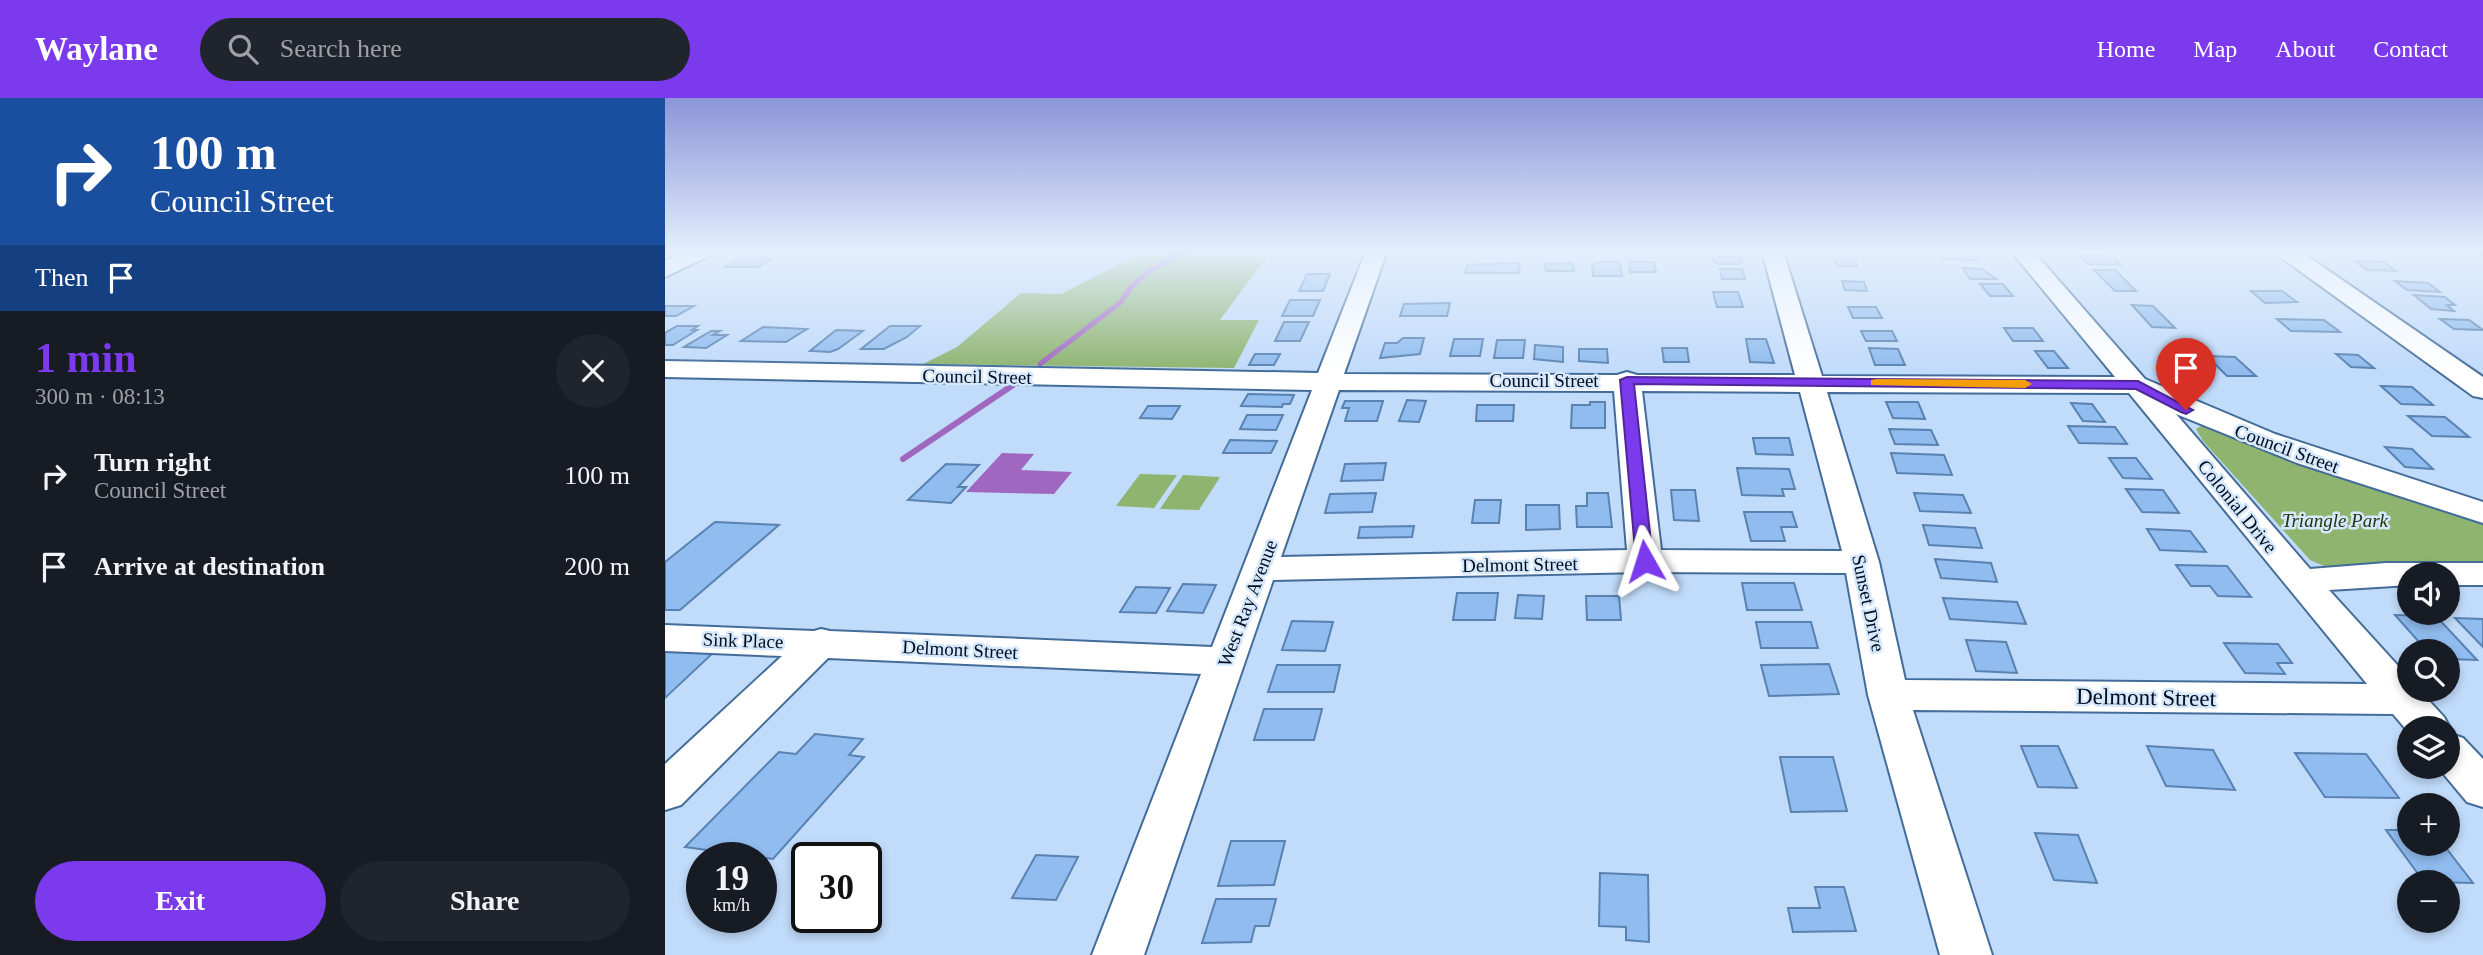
<!DOCTYPE html>
<html lang="en">
<head>
<meta charset="utf-8">
<style>
  body { margin:0; font-family:"Times New Roman",serif; background:#20242c; color:#f1f3f6; height:100vh; display:flex; flex-direction:column; font-size:26px; white-space:nowrap }
  * { box-sizing:border-box; margin:0 }
  p { font-size:23px; color:#9ea1a6 }
  .icon { flex:none; width:38px; height:38px; fill:none; stroke:currentColor; stroke-width:2; stroke-linecap:round; stroke-linejoin:round }
  .map { position:relative; flex:1; overflow:hidden }
  .drawer { display:flex; flex-direction:column; background:#171b24; width:665px }
  .drawer>* { flex:none }
  .guide { background:#1a4fa0; color:#fff; overflow:hidden }
  .fabs { position:absolute; left:1732px; top:464px; display:grid; gap:14px }
  .fabs a { display:grid; place-items:center; width:63px; height:63px; border-radius:50%; background:#171b24; box-shadow:0 4px 10px #0003; font-size:35px }
  .speed { position:absolute; left:21px; top:744px; display:flex; gap:14px; font-size:35px; font-weight:700; text-align:center }
  .speed>* { display:grid; place-content:center; width:91px; height:91px; border-radius:50%; background:#171b24; box-shadow:0 4px 10px #0003; line-height:1 }
  .speed small { font-size:18px; font-weight:400 }
  .speed .limit { border:4px solid #111; border-radius:10px; background:#fff; color:#111 }
  .pin { position:absolute; display:grid; place-items:center; width:60px; height:60px; color:#fff; margin:-72px -30px; border-radius:50% 50% 50% 0; rotate:-45deg; box-shadow:0 0 7px #0007 }
  .pin .icon { rotate:45deg }
  .me { position:absolute; width:77px; margin:-38px; rotate:354deg; stroke-linejoin:round; filter:drop-shadow(0 0 5px #0008) }
  .turn { display:flex; align-items:center; gap:24px; height:147px; padding:0 35px; font-size:32px }
  .turn .icon { width:91px; height:91px; stroke-width:2.5 }
  .turn b { display:block; font-size:49px; line-height:60px }
  .then { display:flex; align-items:center; height:66px; padding:0 35px; background:#0003; gap:14px; font-size:26px }
  .round { display:grid; place-items:center; flex:none; width:74px; height:74px; border-radius:37px; background:#20242c }
  .overview { display:flex; align-items:center; justify-content:space-between; height:119px; padding:0 35px }
  h1 { font-size:42px; font-weight:700; line-height:52px; color:#7c3aed }
  .primary-button { display:flex; gap:14px; margin-top:auto; padding:14px 35px }
  .primary-button a { flex:1; height:80px; border-radius:42px; background:#7c3aed; color:#fff; font-size:28px; font-weight:700; line-height:80px; text-align:center }
  .primary-button a+a { background:#20242c; color:#f1f3f6 }
  ul { padding:0; list-style:none }
  li { display:flex; align-items:center; gap:21px; height:91px; padding:0 35px }
  li div { flex:1 }
  li b { display:block; font-size:26px }
  li em { font-style:normal }
  header { display:flex; align-items:center; gap:42px; box-sizing:border-box; height:98px; padding:0 35px; background:#7c3aed; color:#fff }
  header strong { font-size:33px }
  nav { display:flex; gap:38px; margin-inline-start:auto; font-size:24px }
  .search { width:490px; height:63px; background:#20242c; display:flex; align-items:center; gap:18px; box-sizing:border-box; padding:0 24px; border-radius:38px; color:#9ea1a6; font-size:26px }
  main { display:flex; flex:1; min-height:0 }
  .map>svg:first-child { display:block }
  .green { fill:#8eb46f }
  .water { fill:#a067c1 }
  .lines { fill:none; stroke-linecap:round; stroke-linejoin:round }
  .stream-far1 { stroke:#a067c1; stroke-width:5 }
  .stream { stroke:#a067c1; stroke-width:6 }
  .building { fill:#90bcef; stroke:#5982b1; stroke-width:2 }
  .minor-casing { stroke:#436c99; stroke-width:4 }
  .minor { fill:#fff; fill-rule:evenodd }
  .route { fill:#7c3aed; stroke:#51269a; stroke-width:2 }
  .slow { fill:#f59e0b }
  .labels { text-anchor:middle; stroke-width:5; stroke-linejoin:round; paint-order:stroke }
  .street-label { font-size:19px; fill:#010d1f; stroke:#d6e8fc }
  .park-label { font-size:19px; font-style:italic; fill:#20350c; stroke:#d6e8fc }
  .near-street-label { font-size:23px; fill:#010d1f; stroke:#d6e8fc }
</style>
</head>
<body>
<header>
<strong>Waylane</strong>
<div class="search"><svg class="icon" aria-label="search" viewBox="0 0 24 24"><circle cx="10" cy="10" r="6"/><path d="M15 15l6 6"/></svg>Search here</div>
<nav><a>Home</a><a>Map</a><a>About</a><a>Contact</a></nav>
</header>
<main>
<section class="drawer">
<div class="guide">
<div class="turn"><svg class="icon" aria-label="right" viewBox="0 0 24 24"><path d="M7 20v-9h11M14 6l5 5-5 5"/></svg><div><b>100 m</b>Council Street</div></div>
<div class="then">Then<svg class="icon" aria-label="arrive" viewBox="0 0 24 24"><path d="M6 21V4h12l-3 4 3 4H6"/></svg></div>
</div>
<div class="overview"><div><h1>1 min</h1><p>300 m · 08:13</p></div><a class="round"><svg class="icon" aria-label="close" viewBox="0 0 24 24"><path d="M6 6l12 12M18 6L6 18"/></svg></a></div>
<ul>
<li><svg class="icon" aria-label="right" viewBox="0 0 24 24"><path d="M7 20v-9h11M14 6l5 5-5 5"/></svg><div><b>Turn right</b><p>Council Street</p></div><em>100 m</em></li>
<li><svg class="icon" aria-label="arrive" viewBox="0 0 24 24"><path d="M6 21V4h12l-3 4 3 4H6"/></svg><div><b>Arrive at destination</b></div><em>200 m</em></li>
</ul>
<div class="primary-button"><a>Exit</a><a>Share</a></div>
</section>
<div class="map">
<svg width="1818" height="857" viewBox="0 0 1818 857">
  <rect width="100%" height="100%" fill="#c1dbfa"/>
  <path class="green" d="M480,153h126l-51,69h39l-25,48 -311,-4 34,-17 64,-54 40,1z
    M1536,328l10,1 272,93v48l-135,-1 -24,-1 -14,-6 -107,-119 -7,-12z
    M475,376l37,1 -23,33 -38,-2z
    M518,377l37,2 -21,33 -39,-1z"/>
  <path class="water" d="M337,355l32,1 -13,16 51,2 -18,22 -88,-2z"/>
  <g class="lines">
    <path class="stream-far1" d="M375,266l81,-62 10,-15 18,-16 37,-20"/>
    <path class="stream" d="M238,361l110,-74"/>
  </g>
  <path class="building" d="M88,153h20l-13,8h11l-13,8h-33z
    M655,153h24l-2,5h-24z
    M1165,153h20l7,15h-20z
    M1272,153h34l7,9 -35,-1z
    M1790,153h28v5h-17z
    M1414,157l32,1 10,9 -33,-1z
    M1047,158h28l2,8h-24l-4,-2z
    M1690,163l29,1 12,9 -29,-1z
    M934,164h21l2,14h-29l-1,-11z
    M964,164h25l2,10h-26z
    M855,165l-1,10h-54l2,-8z
    M908,165l1,8h-28l-1,-7z
    M1298,170l19,1 14,10h-26z
    M1055,171h22l3,10h-23z
    M1429,172h21l21,21h-21z
    M642,176h23l-7,17h-24z
    M1177,183l22,1 3,9 -22,-1z
    M1730,183l33,2 12,9 -33,-2z
    M1315,186h23l10,12h-23z
    M1586,193h31l15,11 -32,1z
    M1048,194h25l5,15h-26z
    M1749,197l31,2 10,8h-8l7,6 -23,-2z
    M625,202h30l-7,16h-31z
    M785,205l-3,13h-47l4,-12z
    M1467,207l21,1 22,22 -23,-1z
    M0,208h29l-18,10h-11z
    M1183,209h28l6,11h-29z
    M1612,221l47,1 16,12 -49,-1z
    M1775,221l29,1 14,10 -29,-1z
    M619,224h25l-9,19h-25z
    M12,228h21l-6,4h5l-24,15h-8v-12z
    M225,228h30l-13,11 -23,12h-23z
    M98,229l44,2 -21,13 -45,-1z
    M1339,230h29l10,13h-30z
    M171,232l27,1 -25,18 -8,3 -20,-1z
    M46,233h9l-7,4h14l-21,13 -22,-1z
    M1196,233h31l5,10h-31z
    M738,240h21l-4,16 -40,4 5,-15h12z
    M789,241h29l-3,17h-30z
    M1081,241h20l8,24 -24,-1z
    M832,242h28l-2,18h-29z
    M870,247l28,2v15l-29,-3z
    M997,250h25l2,14h-25z
    M1204,250l29,1 7,16h-30z
    M914,251h28l1,14 -29,-2z
    M1370,253h19l14,17h-20z
    M590,256h25l-6,11h-25z
    M1671,256l22,1 16,13 -23,-1z
    M1542,258l28,1 21,19h-29z
    M1716,288l31,1 21,18 -32,-1z
    M583,296l46,1 -4,9h-7l-1,3 -41,-1z
    M742,302l19,1 -7,21 -20,-1z
    M680,303h38l-6,20h-32l4,-13h-7z
    M925,304h15v26h-34l1,-23h18z
    M1221,304h32l7,17 -32,-1z
    M1406,305l21,1 13,18 -22,-1z
    M812,307h37l-1,16h-37z
    M483,308h32l-8,13 -32,-1z
    M582,317h36l-7,15 -36,-1z
    M1743,318l37,1 24,20 -37,-1z
    M1403,328l47,1 12,17 -48,-1z
    M1224,331l42,1 7,15 -43,-1z
    M1088,340h36l4,17 -37,-1z
    M565,342l47,1 -6,12h-48z
    M1720,349l27,2 21,20 -28,-2z
    M1226,355l53,2 8,20 -55,-2z
    M1444,360h27l16,21 -29,-1z
    M721,365l-3,17 -42,1 4,-17z
    M281,366l33,1 -21,22h8l-15,16 -43,-3z
    M1072,370l52,1 6,20h-13l2,7 -42,-1z
    M1461,391l37,1 16,23 -37,-1z
    M1006,392h24l4,31 -25,-1z
    M711,395l-4,19 -47,1 5,-19z
    M922,395h21l4,34h-35l-1,-21h11z
    M1249,395l49,2 8,18 -51,-2z
    M810,402h26l-2,23h-27z
    M861,407h33l1,24 -34,1z
    M1079,414h48l5,15h-16l4,14h-34z
    M50,424l64,3 -99,85h-15v-48z
    M1258,427l52,3 7,20 -53,-3z
    M749,428l-2,11 -54,1 2,-11z
    M1482,431l43,2 16,21 -46,-2z
    M1270,461l56,4 6,19 -56,-4z
    M1511,467l51,1 24,31 -33,-1 -8,-10h-19z
    M1077,485h52l8,27h-55z
    M518,486l33,1 -13,28 -36,-2z
    M471,489l34,1 -14,25 -36,-1z
    M792,495h41l-3,27h-42z
    M853,497l26,1 -2,23 -27,-1z
    M921,498h33l2,24h-34z
    M1278,500l74,4 9,22 -76,-5z
    M1730,517l41,1 41,44 -29,-1v-8h-21z
    M1790,520l28,1v28z
    M627,523l41,1 -8,29 -43,-1z
    M1091,524h55l7,26h-57z
    M1301,542l40,2 11,31 -41,-2z
    M1559,545l54,1 14,19h-15l8,11 -40,-1z
    M0,552l49,2 -49,46z
    M1164,566l10,30 -70,2 -8,-31z
    M612,567h63l-6,27h-66z
    M599,611h58l-8,31h-60z
    M150,636l48,5 -14,16 15,2 -91,102 -88,-12 94,-95 17,2z
    M1356,648h37l19,42 -39,-1z
    M1482,648l66,4 22,40 -69,-4z
    M1630,655l71,1 33,44 -74,-1z
    M1115,659h53l14,54 -56,1z
    M1721,732h24v14h33l30,39 -49,-1z
    M1370,735l43,2 19,48 -43,-3z
    M566,743h54l-11,44 -56,1z
    M371,757l42,2 -22,43 -44,-2z
    M935,775l48,2 1,67 -23,-2v-13l-27,-1z
    M1150,789h29l12,44 -63,1 -5,-24h32z
    M551,801h60l-7,27h-14l-4,16 -49,1z"/>
  <g class="lines">
    <g class="minor-casing">
      <path id="minor" d="M21,153h26l-3,5 -44,21v-16z
        M701,153h21l-43,123 273,1 10,-3 10,3h158l-33,-124h21l39,125 293,1 -104,-126h22l112,128 130,55 208,68v21l-186,-60 -121,-49 134,155 76,-6h97v22h-35v-11h-38v11l-81,5 81,89v11h9l25,27 6,11 -2,3v-3h-38v6l-17,-20 -480,-4 79,245h-52l-72,-260 -22,-122 -201,-1 -372,8 -129,375h-52l109,-281 -373,-16 -147,147 -16,5v-46l117,-108 -117,-5v-26l149,6 7,-2 9,2 382,16 100,-257 -647,-13v-16l653,12zM674,292l275,1 13,159 -346,7zM977,293l158,1 42,159 -181,-1zM1162,294l302,1 238,291 -462,-4 -26,-118z
        M1612,153h23l183,126v21l-10,-2 -194,-140z
        M1783,635l15,5 20,21v48l-16,-5 -30,-36h11z"/>
    </g>
    <use href="#minor" class="minor"/>
  </g>
  <linearGradient id="sky" x2="0" y2="1"><stop stop-color="#8b95d8"/><stop offset="0.56" stop-color="#e3effd"/><stop offset="1" stop-color="#e3effd" stop-opacity="0"/></linearGradient>
  <rect width="1818" height="273" fill="url(#sky)"/>
  <path class="route" d="M962,279l511,4 55,29 -7,4 -5,-2 -45,-23 -502,-5 19,177 -8,6 -9,-6 -16,-181z"/>
  <path class="slow" d="M1211,281l149,1 7,4 -7,4 -154,-3v-5z"/>
  <g class="labels">
    <g class="street-label">
      <text transform="translate(312 278) rotate(1)" y="7">Council Street</text>
      <text x="879" y="289">Council Street</text>
      <text transform="translate(1622 350) rotate(20)" y="7">Council Street</text>
      <text transform="translate(1573 408) rotate(51)" y="7">Colonial Drive</text>
      <text transform="translate(855 466) rotate(-1)" y="7">Delmont Street</text>
      <text transform="translate(582 505) rotate(-69)" y="7">West Ray Avenue</text>
      <text transform="translate(1204 505) rotate(78)" y="7">Sunset Drive</text>
      <text transform="translate(78 542) rotate(2)" y="7">Sink Place</text>
      <text transform="translate(295 551) rotate(3)" y="7">Delmont Street</text>
    </g>
    <g class="park-label">
      <text x="1670" y="429">Triangle Park</text>
    </g>
    <g class="near-street-label">
      <text transform="translate(1481 599) rotate(1)" y="8">Delmont Street</text>
    </g>
  </g>
</svg>
<div class="fabs">
<a><svg class="icon" aria-label="sound" viewBox="0 0 24 24"><path d="M4 9h4l5-4v14l-5-4H4zM17 9q2 3 0 6"/></svg></a>
<a><svg class="icon" aria-label="search" viewBox="0 0 24 24"><circle cx="10" cy="10" r="6"/><path d="M15 15l6 6"/></svg></a>
<a><svg class="icon" aria-label="layers" viewBox="0 0 24 24"><path d="M12 4l9 5-9 5-9-5zM3 14l9 5 9-5"/></svg></a>
<a>+</a>
<a>−</a>
</div>
<div class="speed"><div>19<small>km/h</small></div><div class="limit">30</div></div>
<div class="pin" style="left:1521px;top:312px;background:#d93025"><svg class="icon" aria-label="arrive" viewBox="0 0 24 24"><path d="M6 21V4h12l-3 4 3 4H6"/></svg></div>
<svg class="me" style="left:980px;top:463px" viewBox="-20 -20 40 40"><path d="M0-17L14 15 0 8-14 15z" fill="#7c3aed" stroke="#fff" stroke-width="4"/></svg>
</div>
</main>
</body>
</html>
